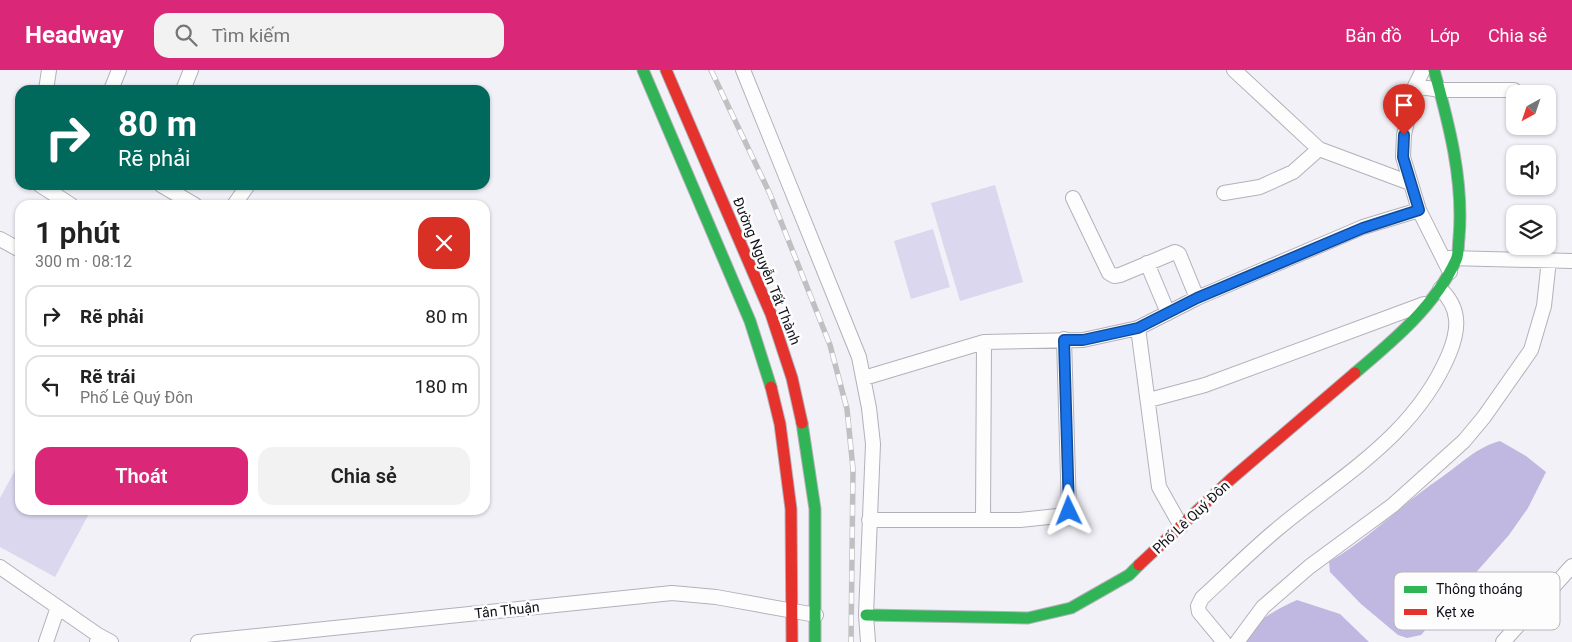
<!DOCTYPE html>
<html lang="vi">
<head>
<meta charset="utf-8">
<style>
  body { margin:0; font-family:Roboto,sans-serif; background:#f2f2f2; color:#222; height:100vh; display:flex; flex-direction:column; font-size:19px; white-space:nowrap }
  * { box-sizing:border-box; margin:0 }
  p { font-size:16px; color:#767676 }
  .icon { flex:none; width:28px; height:28px; fill:none; stroke:currentColor; stroke-width:2; stroke-linecap:round; stroke-linejoin:round }
  .map { position:relative; flex:1; overflow:hidden }
  .panel { position:absolute; left:15px; top:130px; width:475px; height:315px; display:flex; flex-direction:column; background:#fff; border-radius:15px; box-shadow:0 1px 4px #0004 }
  .panel>* { flex:none }
  .banner { position:absolute; left:15px; top:15px; width:475px; height:105px; border-radius:15px; box-shadow:0 1px 4px #0004; background:#00695c; color:#fff; overflow:hidden }
  .needle { width:32px; rotate:220deg }
  .controls { position:absolute; left:1506px; top:15px; display:grid; gap:10px }
  .controls a { display:grid; place-items:center; width:50px; height:50px; border-radius:10px; background:#fff; box-shadow:0 1px 4px #0004; font-size:25px }
  .pin { position:absolute; display:grid; place-items:center; width:42px; height:42px; color:#fff; margin:-51px -21px; border-radius:50% 50% 50% 0; rotate:-45deg; box-shadow:0 0 5px #0007 }
  .pin .icon { rotate:45deg }
  .me { position:absolute; width:55px; margin:-28px; rotate:358deg; stroke-linejoin:round; filter:drop-shadow(0 0 4px #0008) }
  .turn { display:flex; align-items:center; gap:18px; height:105px; padding:0 20px; font-size:22px }
  .turn .icon { width:65px; height:65px; stroke-width:2.5 }
  .turn b { display:block; font-size:35px; line-height:42px }
  .round { display:grid; place-items:center; flex:none; width:52px; height:52px; border-radius:15px; background:#f2f2f2 }
  .overview { display:flex; align-items:center; justify-content:space-between; height:85px; padding:0 20px }
  h1 { font-size:30px; font-weight:600; line-height:38px }
  .cta { display:flex; gap:10px; margin-top:auto; padding:10px 20px }
  .cta a { flex:1; height:58px; border-radius:15px; background:#db2777; color:#fff; font-size:20px; font-weight:600; line-height:58px; text-align:center }
  .cta a+a { background:#f2f2f2; color:#222 }
  ul { padding:0; list-style:none }
  li { display:flex; align-items:center; gap:15px; height:62px; margin:0 10px 8px; padding:0 10px; border:2px solid #e0e0e0; border-radius:15px }
  li div { flex:1 }
  li b { display:block; font-size:19px }
  li em { font-style:normal }
  header { display:flex; align-items:center; gap:30px; box-sizing:border-box; height:70px; padding:0 25px; background:#db2777; color:#fff }
  header strong { font-size:24px }
  nav { display:flex; gap:28px; margin-inline-start:auto; font-size:18px }
  .search { width:350px; height:45px; background:#f2f2f2; display:flex; align-items:center; gap:12px; box-sizing:border-box; padding:0 18px; border-radius:15px; color:#767676; font-size:19px }
  .map>svg:first-child { display:block }
  .green { fill:#dad7ee }
  .water { fill:#c0b8e0 }
  .lines { fill:none; stroke-linecap:round; stroke-linejoin:round }
  .street-casing { stroke:#b2b1b9; stroke-width:16 }
  .fast-casing { stroke:#b2b1b9; stroke-width:13 }
  .jam-casing { stroke:#b2b1b9; stroke-width:13 }
  .street { stroke:#fdfdfe; stroke-width:14 }
  .fast { stroke:#30b455; stroke-width:11 }
  .jam { stroke:#e5322d; stroke-width:11 }
  .rail-casing { stroke:#c0bfc2; stroke-width:5.5 }
  .rail { stroke:#fdfdfd; stroke-width:4; stroke-dasharray:11; stroke-linecap:butt }
  .route-casing { stroke:#114b97; stroke-width:12 }
  .route { stroke:#1a73e8; stroke-width:9 }
  .labels { text-anchor:middle; stroke-width:5; stroke-linejoin:round; paint-order:stroke }
  .street-label { font-size:14px; fill:#110f19; stroke:#fdfdfd }
  .key { fill:#fdfdfd; stroke:#b6b6b9; stroke-width:1 }
  .key-label { font-size:14px; fill:#110f19 }
</style>
</head>
<body>
<header>
<strong>Headway</strong>
<div class="search"><svg class="icon" aria-label="search" viewBox="0 0 24 24"><circle cx="10" cy="10" r="6"/><path d="M15 15l6 6"/></svg>Tìm kiếm</div>
<nav><a>Bản đồ</a><a>Lớp</a><a>Chia sẻ</a></nav>
</header>
<div class="map">
<svg width="1572" height="572" viewBox="0 0 1572 572">
  <rect width="100%" height="100%" fill="#f2f1f8"/>
  <path class="green" d="M995,115l28,97 -63,19 -29,-98z
    M933,159l17,58 -39,12 -17,-58z
    M20,391v49h71l-36,67 -55,-30v-49z"/>
  <path class="water" d="M1500,371l26,15 20,16 -18,36 -19,27 -88,100 -14,3 -9,-3 -37,-31 -31,-32 -1,-10c41,-24 74,-59 113,-85 20,-14 35,-30 58,-36z
    M1297,530l43,14 29,28h-127c16,-22 30,-31 55,-42z"/>
  <g class="lines">
    <g class="street-casing">
      <path id="street" d="M743,0l116,287 10,51 4,36 -7,171 2,27
        M1234,0l85,79 91,34
        M1423,0l-8,16 -11,49 -1,22 16,53 31,62
        M1415,16l25,4h74
        M46,20l3,-20
        M111,20l8,-20
        M183,20l8,-20
        M40,115l31,20
        M161,115l34,20
        M1224,123l36,-6 33,-15 26,-23
        M1073,128l36,75 5,3 6,-1 55,-23 4,2 18,44
        M234,135l14,-20
        M0,169l20,11
        M1449,188l123,3
        M1147,193l21,50
        M1138,258l21,159 22,39
        M864,308l120,-36 99,-2 55,-12 59,-30 166,-71 56,-17
        M1149,330l56,-15 219,-81
        M869,450h151l47,-5 2,-4 -5,-172
        M983,450l1,-178
        M0,497l98,68 -1,7
        M98,565l13,7
        M46,572l12,-35
        M198,572l474,-49 44,4 100,18
        M1224,572l-25,-30 -1,-6 4,-8c24,-22 48,-46 73,-67 65,-55 139,-94 174,-177 10,-24 12,-46 -9,-65
        M1237,572l26,-35 46,-40 84,-62 71,-64 20,-24 47,-67 13,-44 5,-46
        M1503,572l69,-76"/>
    </g>
    <g class="fast-casing">
      <path id="fast" d="M643,0l107,251 21,66
        M1355,303c38,-32 80,-67 101,-113 3,-6 2,-15 3,-22 5,-57 -10,-114 -25,-168
        M802,353l13,86v133
        M866,545l162,3 43,-10 58,-33 10,-10"/>
    </g>
    <g class="jam-casing">
      <path id="jam" d="M666,0l105,244 21,64 10,45
        M771,317l9,37 11,85 1,133
        M1139,495l91,-85 125,-107"/>
    </g>
    <use href="#street" class="street"/>
    <use href="#fast" class="fast"/>
    <use href="#jam" class="jam"/>
    <g class="rail-casing">
      <path id="rail" d="M711,0l59,124 60,151 17,64 6,60 -2,173"/>
    </g>
    <use href="#rail" class="rail"/>
  </g>
  <g class="lines">
    <g class="route-casing">
      <path id="route" d="M1069,441l-5,-171h19l55,-12 59,-30 166,-70 56,-18 -16,-53 1,-22"/>
    </g>
    <use href="#route" class="route"/>
  </g>
  <g class="labels">
    <g class="street-label">
      <text transform="translate(767 201) rotate(68)" y="5">Đường Nguyễn Tất Thành</text>
      <text transform="translate(1191 447) rotate(-43)" y="5">Phố Lê Quý Đôn</text>
      <text transform="translate(507 540) rotate(-6)" y="5">Tân Thuận</text>
    </g>
  </g>
  <rect x="1394" y="502" width="166" height="58" rx="8" class="key"/>
  <rect x="1404" y="516" width="23" height="7" fill="#30b455"/>
  <rect x="1404" y="539" width="23" height="6" fill="#e5322d"/>
  <g class="key-label">
    <text x="1436" y="524">Thông thoáng</text>
    <text x="1436" y="547">Kẹt xe</text>
  </g>
</svg>
<div class="controls">
<a><svg class="needle" viewBox="-14 -14 28 28"><path d="M0-13l5 13h-10z" fill="#e53935"/><path d="M0 13l5-13h-10z" fill="#767676"/></svg></a>
<a><svg class="icon" aria-label="sound" viewBox="0 0 24 24"><path d="M4 9h4l5-4v14l-5-4H4zM17 9q2 3 0 6"/></svg></a>
<a><svg class="icon" aria-label="layers" viewBox="0 0 24 24"><path d="M12 4l9 5-9 5-9-5zM3 14l9 5 9-5"/></svg></a>
</div>
<div class="pin" style="left:1404px;top:65px;background:#d93025"><svg class="icon" aria-label="arrive" viewBox="0 0 24 24"><path d="M6 21V4h12l-3 4 3 4H6"/></svg></div>
<svg class="me" style="left:1069px;top:441px" viewBox="-20 -20 40 40"><path d="M0-17L14 15 0 8-14 15z" fill="#1a73e8" stroke="#fff" stroke-width="4"/></svg>
<div class="banner">
<div class="turn"><svg class="icon" aria-label="right" viewBox="0 0 24 24"><path d="M7 20v-9h11M14 6l5 5-5 5"/></svg><div><b>80 m</b>Rẽ phải</div></div>
</div>
<section class="panel">
<div class="overview"><div><h1>1 phút</h1><p>300 m · 08:12</p></div><a class="round" style="background:#d93025;color:#fff"><svg class="icon" aria-label="close" viewBox="0 0 24 24"><path d="M6 6l12 12M18 6L6 18"/></svg></a></div>
<ul>
<li><svg class="icon" aria-label="right" viewBox="0 0 24 24"><path d="M7 20v-9h11M14 6l5 5-5 5"/></svg><div><b>Rẽ phải</b></div><em>80 m</em></li>
<li><svg class="icon" aria-label="left" viewBox="0 0 24 24"><path d="M17 20v-9H6M10 6l-5 5 5 5"/></svg><div><b>Rẽ trái</b><p>Phố Lê Quý Đôn</p></div><em>180 m</em></li>
</ul>
<div class="cta"><a>Thoát</a><a>Chia sẻ</a></div>
</section>
</div>
</body>
</html>
